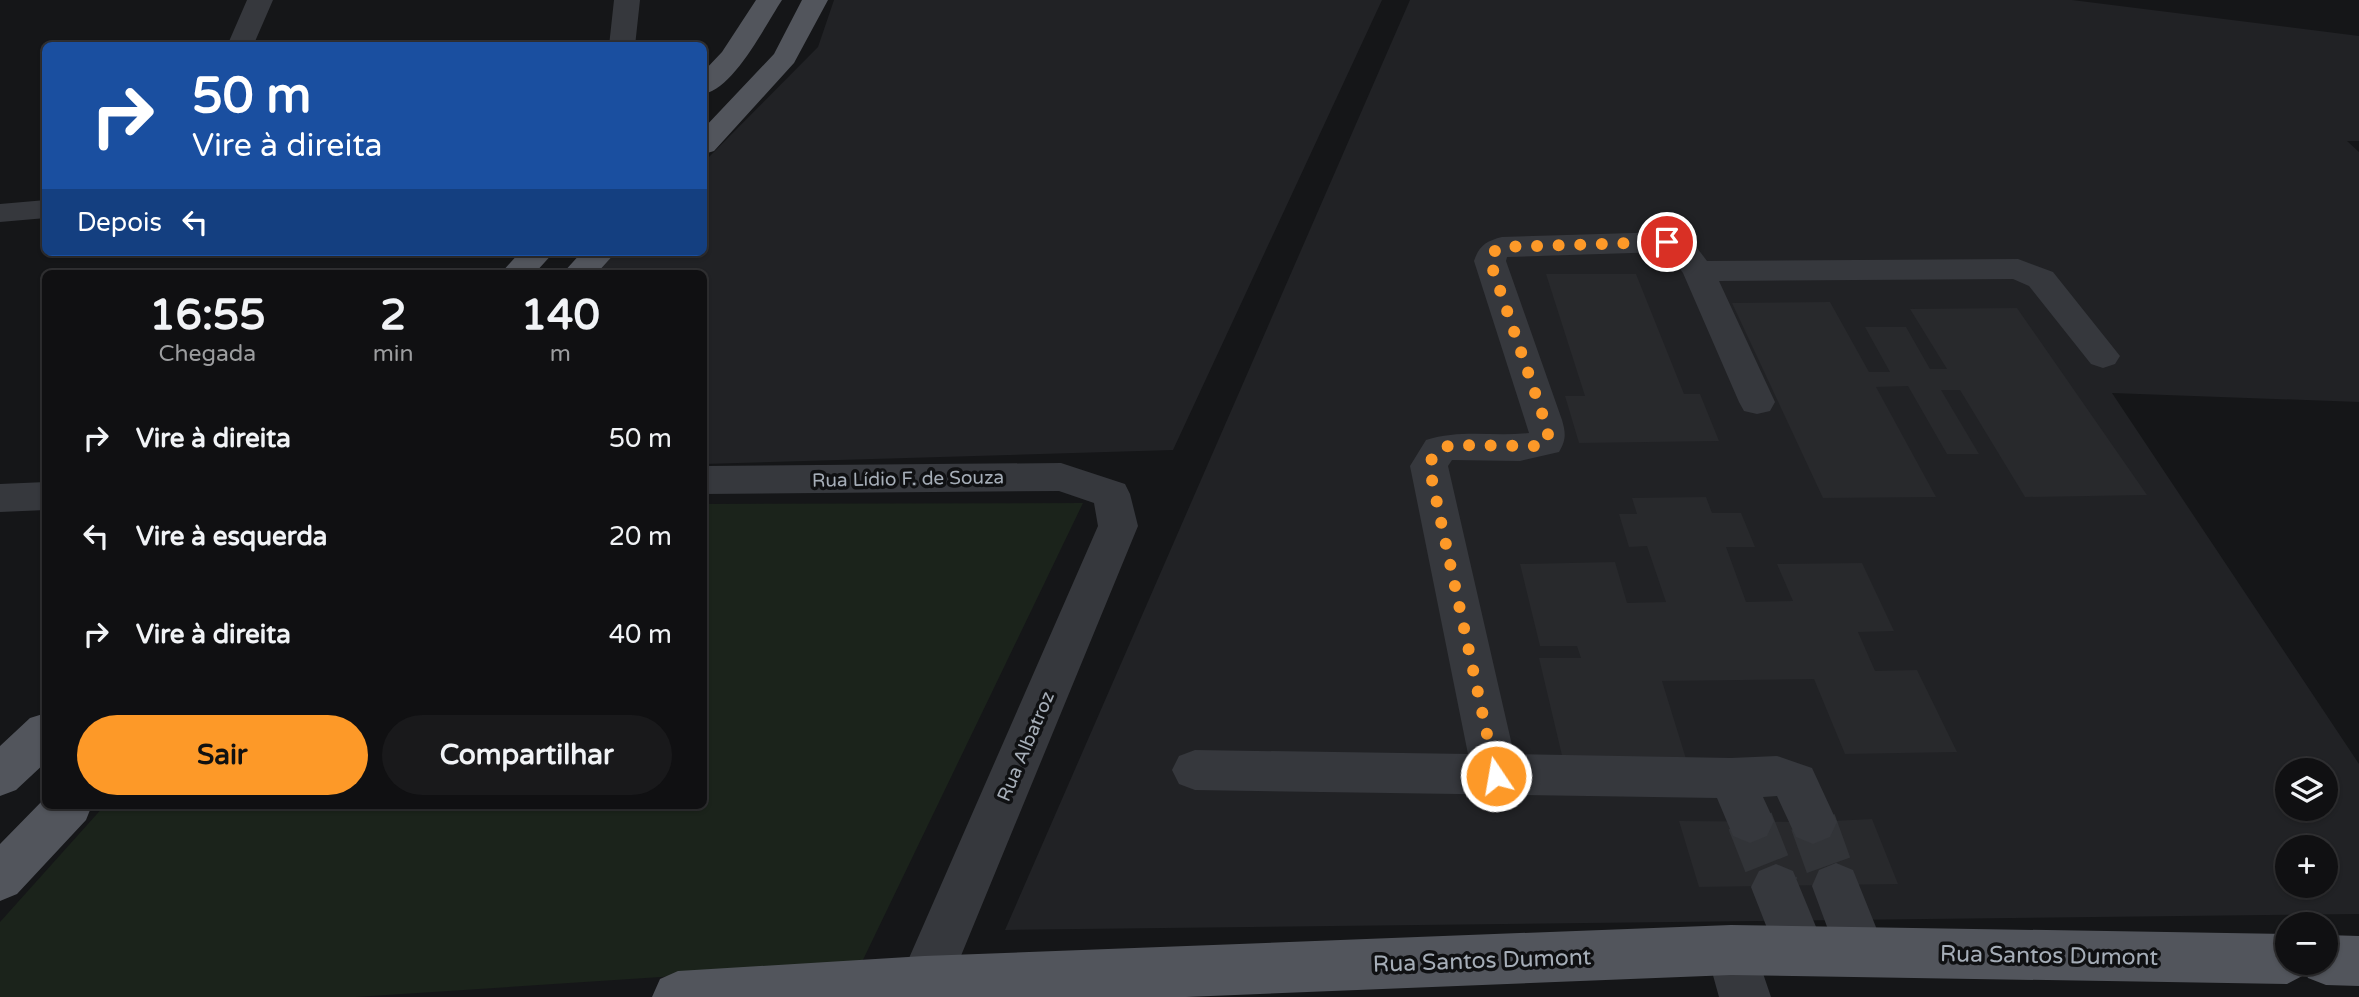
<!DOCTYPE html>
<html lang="pt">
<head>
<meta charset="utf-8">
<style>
  body { margin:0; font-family:"Varela Round",sans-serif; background:#19191b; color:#f1f3f6; height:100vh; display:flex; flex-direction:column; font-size:26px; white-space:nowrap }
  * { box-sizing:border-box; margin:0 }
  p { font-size:23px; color:#9c9d9f }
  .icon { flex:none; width:38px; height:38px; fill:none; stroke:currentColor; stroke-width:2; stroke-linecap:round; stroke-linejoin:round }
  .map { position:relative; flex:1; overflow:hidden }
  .side { position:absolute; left:42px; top:270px; width:665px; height:539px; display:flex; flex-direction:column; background:#101012; border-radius:10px; box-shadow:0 2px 5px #0004,0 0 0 2px #303032 }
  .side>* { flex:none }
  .guide { position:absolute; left:42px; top:42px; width:665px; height:214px; border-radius:10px; box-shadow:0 2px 5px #0004,0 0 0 2px #303032; background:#1a4fa0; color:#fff; overflow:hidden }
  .controls { position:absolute; left:2275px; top:758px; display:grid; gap:14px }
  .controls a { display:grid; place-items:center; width:63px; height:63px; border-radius:50%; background:#101012; box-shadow:0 2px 5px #0004,0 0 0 2px #303032; font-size:35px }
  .pin { position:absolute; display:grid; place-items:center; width:60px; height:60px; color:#fff; margin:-30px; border:4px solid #fff; border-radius:50%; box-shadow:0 2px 7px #0007 }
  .me { position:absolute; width:77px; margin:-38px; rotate:348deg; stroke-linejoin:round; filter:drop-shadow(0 0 5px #0008) }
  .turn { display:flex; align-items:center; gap:24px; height:147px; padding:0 35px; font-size:32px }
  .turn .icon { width:91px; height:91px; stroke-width:2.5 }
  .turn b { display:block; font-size:49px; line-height:60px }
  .then { display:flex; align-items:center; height:66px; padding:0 35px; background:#0003; gap:14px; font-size:26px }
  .eta { display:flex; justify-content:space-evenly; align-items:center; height:119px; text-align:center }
  .eta b { font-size:42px; font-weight:800; line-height:49px }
  .action { display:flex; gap:14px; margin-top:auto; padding:14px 35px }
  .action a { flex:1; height:80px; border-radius:42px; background:#fd9928; color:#111; font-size:28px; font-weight:800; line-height:80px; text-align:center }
  .action a+a { background:#19191b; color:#f1f3f6 }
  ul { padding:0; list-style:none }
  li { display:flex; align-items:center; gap:21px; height:98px; padding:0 35px }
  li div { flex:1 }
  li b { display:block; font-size:26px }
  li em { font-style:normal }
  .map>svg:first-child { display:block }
  .built { fill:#212225; fill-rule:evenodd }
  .green { fill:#1b231b }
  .building { fill:#28292c }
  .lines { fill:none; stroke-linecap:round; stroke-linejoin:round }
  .minor-tunnel { stroke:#323438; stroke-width:46; stroke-dasharray:46 23; stroke-linecap:butt }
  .minor { fill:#36383d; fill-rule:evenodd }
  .major { fill:#52555c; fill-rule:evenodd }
  .route { stroke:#fd9928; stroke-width:12; stroke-dasharray:0 21.6 }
  .labels { text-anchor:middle; stroke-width:7; stroke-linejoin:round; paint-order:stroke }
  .street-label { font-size:19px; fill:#a6aeb8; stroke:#101113 }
  .near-street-label { font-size:23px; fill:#a6aeb8; stroke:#101113 }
</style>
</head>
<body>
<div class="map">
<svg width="2359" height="997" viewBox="0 0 2359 997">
  <rect width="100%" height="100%" fill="#151618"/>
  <path class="built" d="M834,0h548l-209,450 -469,14v-191h-111l21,-21h90v-90l114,-115z
    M1410,0h662l287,36v105h-12l12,11v250l-247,-9 247,371v150l-1354,16zM2287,770h39v38h-39zM2287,847h39v39h-39z"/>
  <path class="green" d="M1083,503l-222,461 -505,33h-356v-75l105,-117h599v-301z"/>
  <path class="building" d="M1546,274h90l48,120h16l19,47 -140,2 -14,-47h20z
    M1830,302l39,70h21l-25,-45h41l24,42h17l-37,-60 107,-1 130,187 -122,2 -65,-107h-19l38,64h-32l-39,-68 -32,1 60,110 -113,1 -91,-195z
    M1706,497l6,16h29l14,34h-29l20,55 47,-1 -16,-37 85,-1 32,68 -36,1 17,39 42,-1 40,82 -112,2 -31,-75 -152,2 25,81 -123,2 -25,-106h42l-4,-12h-37l-20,-82 95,-2 12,41 39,-1 -19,-56 -18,1 -10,-33h18l-5,-16z
    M1872,819l26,65 -199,3 -20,-66 134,1z"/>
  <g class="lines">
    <path class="minor-tunnel" d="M1750,821l26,66
      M1813,822l23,64"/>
    <path class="minor" d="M247,0h26l-20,46h-26z
      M614,0h26l-5,46h-26z
      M46,200v18l-46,4v-18z
      M1667,232l24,8 16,21 311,-2 35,13 67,84 -5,8 -12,4 -12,-4 -62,-78 -16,-7 -294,2 56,121 -5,9 -13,3 -13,-3 -5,-9 -56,-129 -14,-19 -6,-2 -156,5 -1,4 56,159c4,14 4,20 -3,32l-39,9 -68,-1 -4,6 66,288 217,4 46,-2 35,12 25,54 -7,15 -17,7 -17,-7 -19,-41 -14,1 11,24 -7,15 -17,7 -17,-7 -16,-38 -522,-8 -16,-6 -7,-14 7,-14 16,-6 273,4 -58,-288 16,-26c35,-11 68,-3 103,-7l-55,-172c5,-15 12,-20 28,-24z
      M1061,463l64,21 5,10 8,32 -194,471h-52l206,-471 -4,-23 -35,-12 -355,3v-28z
      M46,482v28l-46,2v-28z
      M1836,863l17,7 33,82 -7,18 -18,7 -18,-7 -31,-84 7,-16z
      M1776,864l17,7 33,80 -7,18 -18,7 -18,-7 -32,-82 8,-16z
      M1731,925l18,7 22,65h-52l-13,-47 7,-18z"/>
    <path class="major" d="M756,0h26c-17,26 -48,88 -78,94v-23l18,-19z
      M802,0h26l-34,63 -80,88 -10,3v-26l70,-74z
      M520,252h34l-19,21h-34z
      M582,252h34l-19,21h-34z
      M46,713v49l-30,28 -16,6v-50l30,-28z
      M46,797v8h46l-6,15 -69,74 -17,7v-57z
      M1731,925l556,9v28h39v-27l33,1v50l-33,-1 -18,-7 -2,-4 -19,10 -556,-9 -545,22h-534l8,-18 18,-8 246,-15z"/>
  </g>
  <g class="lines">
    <path class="route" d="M1496,776l-67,-310c5,-14 9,-17 23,-21l85,1 9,-3 2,-9 -4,-15 -54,-158 3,-9 9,-5 165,-5"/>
  </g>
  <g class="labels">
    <g class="street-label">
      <text transform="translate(908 478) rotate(-1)" y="7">Rua Lídio F. de Souza</text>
      <text transform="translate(1025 746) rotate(-67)" y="7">Rua Albatroz</text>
    </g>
    <g class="near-street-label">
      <text transform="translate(2049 955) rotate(1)" y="8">Rua Santos Dumont</text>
      <text transform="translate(1482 960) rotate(-2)" y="8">Rua Santos Dumont</text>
    </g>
  </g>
</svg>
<div class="controls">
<a><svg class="icon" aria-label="layers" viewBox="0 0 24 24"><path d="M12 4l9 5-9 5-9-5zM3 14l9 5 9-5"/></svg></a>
<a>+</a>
<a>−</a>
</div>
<div class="pin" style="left:1667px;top:242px;background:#d93025"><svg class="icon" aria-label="arrive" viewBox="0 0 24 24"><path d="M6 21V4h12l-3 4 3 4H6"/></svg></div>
<svg class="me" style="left:1496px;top:776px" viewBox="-20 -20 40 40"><circle r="17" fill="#fd9928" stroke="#fff" stroke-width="3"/><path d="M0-11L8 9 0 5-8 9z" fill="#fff"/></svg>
<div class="guide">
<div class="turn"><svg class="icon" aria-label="right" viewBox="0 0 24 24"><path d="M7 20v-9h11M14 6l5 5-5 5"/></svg><div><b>50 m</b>Vire à direita</div></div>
<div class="then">Depois<svg class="icon" aria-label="left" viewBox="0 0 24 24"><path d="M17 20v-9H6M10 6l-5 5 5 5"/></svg></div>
</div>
<section class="side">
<div class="eta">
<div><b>16:55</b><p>Chegada</p></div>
<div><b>2</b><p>min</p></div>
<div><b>140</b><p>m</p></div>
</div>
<ul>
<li><svg class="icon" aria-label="right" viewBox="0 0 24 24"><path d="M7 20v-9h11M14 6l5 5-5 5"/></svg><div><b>Vire à direita</b></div><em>50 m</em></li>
<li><svg class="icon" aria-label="left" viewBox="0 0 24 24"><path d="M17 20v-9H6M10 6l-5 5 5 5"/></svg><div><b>Vire à esquerda</b></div><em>20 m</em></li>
<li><svg class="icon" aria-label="right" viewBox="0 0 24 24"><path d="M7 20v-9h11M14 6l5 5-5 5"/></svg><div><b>Vire à direita</b></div><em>40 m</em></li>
</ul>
<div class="action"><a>Sair</a><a>Compartilhar</a></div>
</section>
</div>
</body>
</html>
